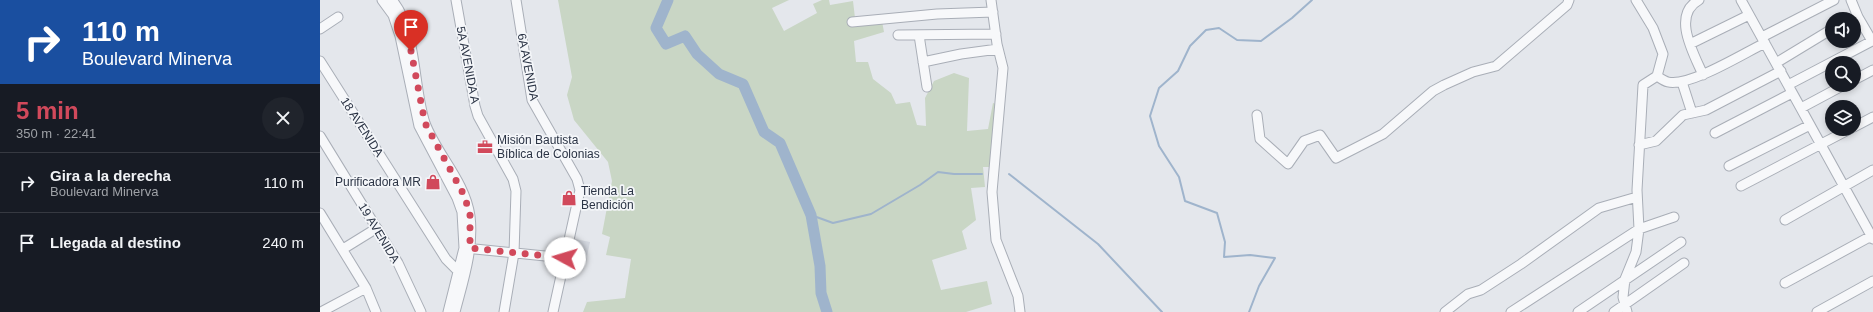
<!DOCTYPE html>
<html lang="es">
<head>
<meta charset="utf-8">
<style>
  body { margin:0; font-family:Arial,sans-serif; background:#20242c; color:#f1f3f6; height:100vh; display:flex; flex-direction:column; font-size:15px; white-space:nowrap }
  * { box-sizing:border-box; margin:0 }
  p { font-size:13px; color:#9ea1a6 }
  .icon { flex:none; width:22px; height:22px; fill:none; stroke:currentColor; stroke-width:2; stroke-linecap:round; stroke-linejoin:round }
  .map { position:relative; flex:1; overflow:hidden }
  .side { display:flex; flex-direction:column; background:#171b24; width:320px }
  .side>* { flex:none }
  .banner { background:#1a4fa0; color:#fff; overflow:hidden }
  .controls { position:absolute; left:1505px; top:12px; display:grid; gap:8px }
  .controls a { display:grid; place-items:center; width:36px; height:36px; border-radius:50%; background:#171b24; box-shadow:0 2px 6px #0003; font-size:20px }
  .pin { position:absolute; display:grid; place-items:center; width:34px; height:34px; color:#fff; margin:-41px -17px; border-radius:50% 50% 50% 0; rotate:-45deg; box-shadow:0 0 4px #0007 }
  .pin .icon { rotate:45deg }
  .me { position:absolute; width:44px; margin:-22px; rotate:276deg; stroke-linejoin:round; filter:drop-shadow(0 0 3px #0008) }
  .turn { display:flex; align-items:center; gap:14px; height:84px; padding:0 16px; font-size:18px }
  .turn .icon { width:52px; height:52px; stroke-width:2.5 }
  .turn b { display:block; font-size:28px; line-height:34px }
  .round { display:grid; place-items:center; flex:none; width:42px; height:42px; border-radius:21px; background:#20242c }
  .headline { display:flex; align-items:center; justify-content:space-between; height:68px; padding:0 16px }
  h1 { font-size:24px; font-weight:800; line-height:30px; color:#d1495b }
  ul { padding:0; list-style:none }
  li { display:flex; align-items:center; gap:12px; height:60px; padding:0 16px; border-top:1px solid #363941 }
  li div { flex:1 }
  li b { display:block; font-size:15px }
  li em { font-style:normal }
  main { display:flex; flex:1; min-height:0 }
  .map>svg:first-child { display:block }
  .built { fill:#d2d6de }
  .green { fill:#c9d6c5 }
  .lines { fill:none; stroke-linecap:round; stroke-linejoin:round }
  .stream { stroke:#9fb4cc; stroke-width:2 }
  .river { stroke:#9fb4cc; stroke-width:11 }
  .minor-casing { stroke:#a9aeb7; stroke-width:11 }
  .minor { stroke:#f7f8fa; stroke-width:9 }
  .route { stroke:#d1495b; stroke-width:7; stroke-dasharray:0 12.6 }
  .labels { text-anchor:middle; stroke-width:3.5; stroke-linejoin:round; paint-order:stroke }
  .street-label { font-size:12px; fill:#2b3445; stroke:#f4f6f9 }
  .poi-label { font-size:12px; fill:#2b3445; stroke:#f4f6f9; text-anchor:start }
</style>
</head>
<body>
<main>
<section class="side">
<div class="banner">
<div class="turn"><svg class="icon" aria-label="right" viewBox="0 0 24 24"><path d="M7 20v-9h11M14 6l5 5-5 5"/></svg><div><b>110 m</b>Boulevard Minerva</div></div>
</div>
<div class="headline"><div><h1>5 min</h1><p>350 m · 22:41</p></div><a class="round"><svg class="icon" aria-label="close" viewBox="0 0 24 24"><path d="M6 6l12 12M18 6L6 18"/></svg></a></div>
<ul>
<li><svg class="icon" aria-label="right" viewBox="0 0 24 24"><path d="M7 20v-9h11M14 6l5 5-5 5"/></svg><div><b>Gira a la derecha</b><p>Boulevard Minerva</p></div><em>110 m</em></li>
<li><svg class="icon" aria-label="arrive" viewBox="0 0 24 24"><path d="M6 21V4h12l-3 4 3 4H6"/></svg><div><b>Llegada al destino</b></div><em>240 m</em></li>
</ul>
</section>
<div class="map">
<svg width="1553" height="312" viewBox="0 0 1553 312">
  <rect width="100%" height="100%" fill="#e4e7ec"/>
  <path class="built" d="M255,239l15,3 -4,20 -15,-4z"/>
  <path class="green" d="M238,0h231l-17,8 12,23 33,-18 -4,-9 9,-4h7l1,5 23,-4 2,17 26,-2 3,16 -30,9 2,21h12l5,17 18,14 5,11 14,-2 7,23 9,1 -1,-28 9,-17 20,-8 15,5 -2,53 21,-2 5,-26 9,3 -5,61h-14l2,20 -14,1 5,32 -14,11 5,18 -35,11 9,30 46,-9 5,23 -26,8h-383l4,-10 38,-4 6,-39 -25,-4 4,-18 -8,-3 10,-53 -4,-19 -34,-42 -7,-25 5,-18z"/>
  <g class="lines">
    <path class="stream" d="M689,174l89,70 64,68
      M491,215l22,8 38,-9 49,-29 18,-13 16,2h28
      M929,312l10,-26 16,-28 -25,-3 -26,2 1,-15 -8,-29 -32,-12 -6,-24 -20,-31 -9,-30 9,-28 19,-17 12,-25 16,-16 13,-2 18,12 24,1 31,-23 20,-18"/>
    <path class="river" d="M348,0l-12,28 10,16 19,-8 12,18 22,20 24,10 21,48 16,11 31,72 9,51 1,27 6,19"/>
    <g class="minor-casing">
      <path id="minor" d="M62,0l11,15 7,21 19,90 38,72 5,14 2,36 -16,64
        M72,0c25,29 21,87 33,123 12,32 40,58 45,93 4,33 -7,65 -15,96
        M136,0l19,106 3,10 35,63 3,12 -2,62 -10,59
        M196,0l16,100 45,79 3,11 -27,122
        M671,0l6,44 6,24 -11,124 4,48 22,56 2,16
        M1379,0c-28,15 -5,54 4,75
        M1421,0l132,239
        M532,22l85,-8 56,-2
        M0,29l18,-12
        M578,35l98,-1
        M599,35l8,52
        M1442,37l72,-37
        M1370,44l59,-29
        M0,61l126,198 13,13
        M603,62l38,-8 37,-5
        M1456,63l56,-34
        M1337,76c3,2 7,5 11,6 22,5 76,-29 97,-39
        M1534,80l19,-10
        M1362,82l10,31
        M1468,85l84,-44 -14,-24 -7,-17
        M1481,108l43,-23
        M937,115l3,24 28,25 16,-23 16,-6 16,23 47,-24 50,-43 11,-6 29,-13 23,-6 71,-61 2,-5
        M1534,127l19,-10
        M1395,133l77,-40
        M0,136l78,127 23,49
        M1319,145l17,-4 27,-26 23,-5 75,-39
        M1409,166l81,-41
        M1421,186l109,-57
        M0,213l46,75 10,24
        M1465,220l88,-50
        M145,248l100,10
        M23,249l34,-21
        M1465,283l88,-48
        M1,312l45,-24
        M1125,312l23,-18 13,-4 40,-26 78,-56 38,-11
        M1191,312l128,-83 35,-12
        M1258,312l103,-70
        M1294,312l70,-49
        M1307,312l-4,-15 2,-18 11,-27 3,-23 -2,-39 6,-105 14,-9 6,-22 -10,-26 -17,-28
        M1497,312l56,-31"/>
    </g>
    <use href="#minor" class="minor"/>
  </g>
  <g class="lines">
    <path class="route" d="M91,51l14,72 39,72 6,19v34l95,10"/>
  </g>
  <defs>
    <g id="office-bare" transform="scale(1.2)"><path d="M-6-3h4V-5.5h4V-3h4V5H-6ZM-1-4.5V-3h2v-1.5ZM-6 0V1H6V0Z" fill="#d1495b" stroke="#f4f6f9" stroke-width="2.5" paint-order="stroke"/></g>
    <g id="shop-bare" transform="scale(1.2)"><path d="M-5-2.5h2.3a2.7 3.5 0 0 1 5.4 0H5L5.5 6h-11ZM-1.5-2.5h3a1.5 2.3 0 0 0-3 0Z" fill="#d1495b" stroke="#f4f6f9" stroke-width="2.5" paint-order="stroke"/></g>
  </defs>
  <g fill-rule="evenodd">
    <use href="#office-bare" x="165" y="147"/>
    <use href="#shop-bare" x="113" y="182"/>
    <use href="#shop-bare" x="249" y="198"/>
  </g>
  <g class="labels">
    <g class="street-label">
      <text transform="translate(148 65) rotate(79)" y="4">5A AVENIDA A</text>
      <text transform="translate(208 67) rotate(79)" y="4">6A AVENIDA</text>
      <text transform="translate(42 127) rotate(57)" y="4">18 AVENIDA</text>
      <text transform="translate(59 233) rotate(59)" y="4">19 AVENIDA</text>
    </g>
    <g class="poi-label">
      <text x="177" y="144">Misión Bautista<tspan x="177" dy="14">Bíblica de Colonias</tspan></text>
      <text x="101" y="186" text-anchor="end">Purificadora MR</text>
      <text x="261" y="195">Tienda La<tspan x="261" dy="14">Bendición</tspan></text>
    </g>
  </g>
</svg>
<div class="controls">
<a><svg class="icon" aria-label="sound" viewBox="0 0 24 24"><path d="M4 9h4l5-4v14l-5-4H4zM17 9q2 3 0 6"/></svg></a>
<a><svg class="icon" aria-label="search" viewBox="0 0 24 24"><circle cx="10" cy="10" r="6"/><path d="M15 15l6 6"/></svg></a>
<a><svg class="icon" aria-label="layers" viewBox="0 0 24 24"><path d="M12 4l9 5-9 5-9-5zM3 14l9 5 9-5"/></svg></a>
</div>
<div class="pin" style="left:91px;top:51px;background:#d93025"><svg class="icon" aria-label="arrive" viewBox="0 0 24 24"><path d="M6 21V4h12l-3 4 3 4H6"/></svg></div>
<svg class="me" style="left:245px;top:258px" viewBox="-20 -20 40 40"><circle r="19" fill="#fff"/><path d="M0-13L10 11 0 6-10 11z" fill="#d1495b"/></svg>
</div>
</main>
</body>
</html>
